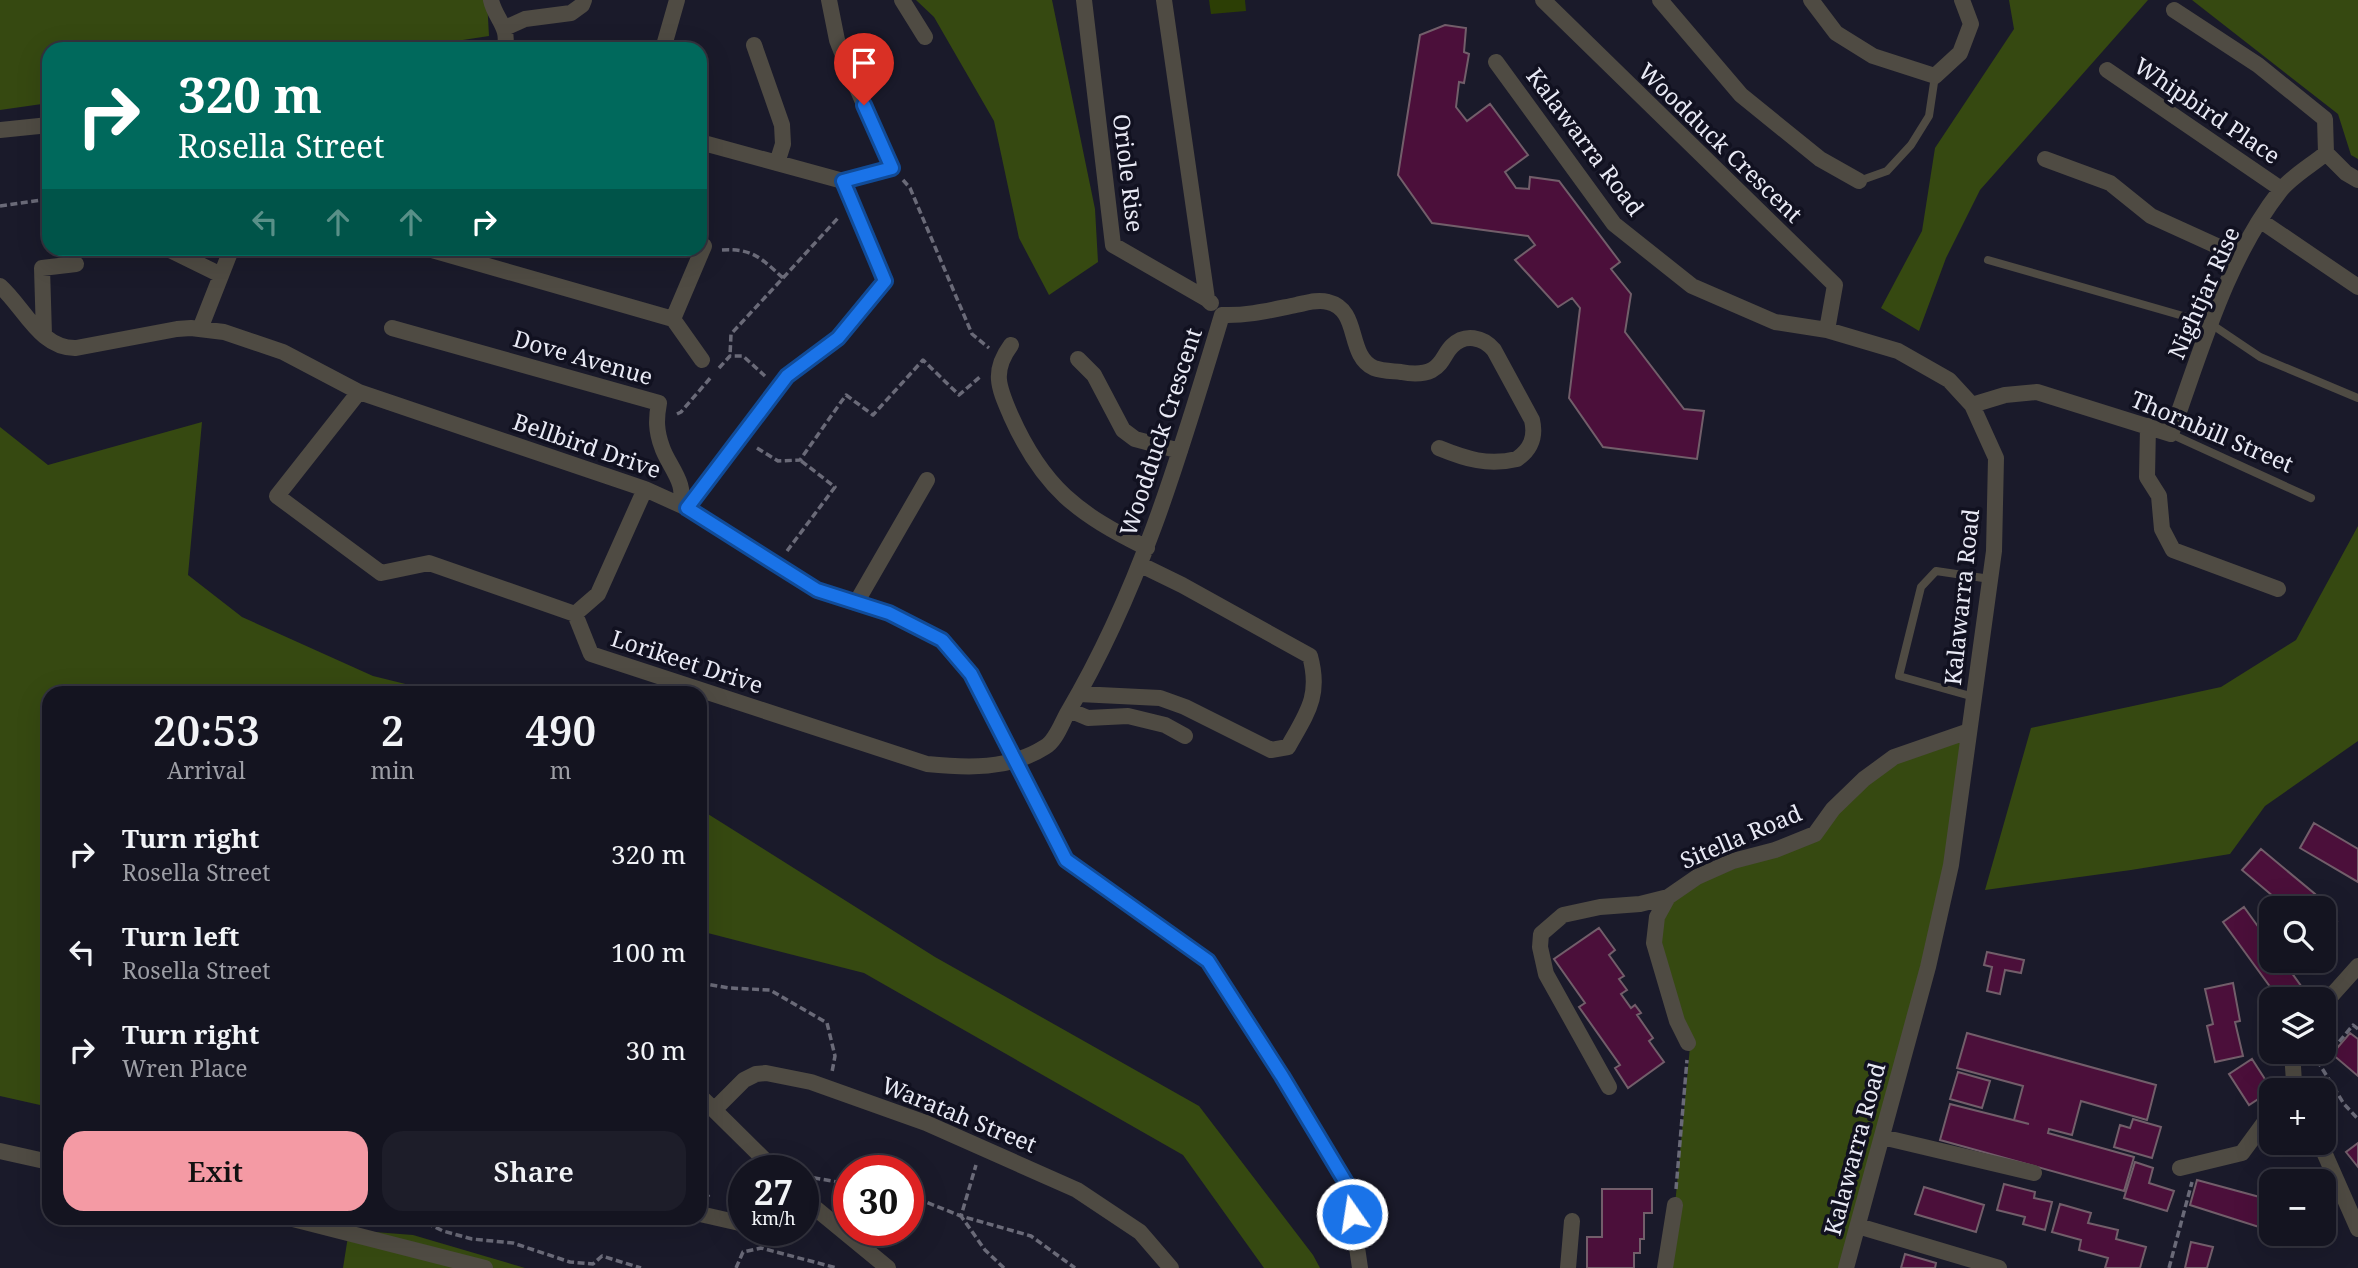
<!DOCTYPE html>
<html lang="en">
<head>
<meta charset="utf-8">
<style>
  body { margin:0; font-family:"Noto Serif",serif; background:#1d1d29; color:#f1f3f6; height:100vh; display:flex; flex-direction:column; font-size:26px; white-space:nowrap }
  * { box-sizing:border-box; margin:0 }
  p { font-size:23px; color:#9d9ea5 }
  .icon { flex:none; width:38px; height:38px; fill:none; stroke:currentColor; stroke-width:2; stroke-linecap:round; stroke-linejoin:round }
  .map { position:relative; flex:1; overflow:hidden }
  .details { position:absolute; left:42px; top:686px; width:665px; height:539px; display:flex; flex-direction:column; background:#141420; border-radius:21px; box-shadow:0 7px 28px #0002,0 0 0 2px #33333e }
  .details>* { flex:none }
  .top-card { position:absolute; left:42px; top:42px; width:665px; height:214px; border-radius:21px; box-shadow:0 7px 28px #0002,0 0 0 2px #33333e; background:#00695c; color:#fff; overflow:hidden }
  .fabs { position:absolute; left:2259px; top:896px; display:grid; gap:14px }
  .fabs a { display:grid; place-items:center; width:77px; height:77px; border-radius:14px; background:#141420; box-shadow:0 7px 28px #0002,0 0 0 2px #33333e; font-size:35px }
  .speed { position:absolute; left:728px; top:1155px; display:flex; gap:14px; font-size:35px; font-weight:700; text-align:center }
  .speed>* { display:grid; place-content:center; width:91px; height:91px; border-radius:50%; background:#141420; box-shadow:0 7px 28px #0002,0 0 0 2px #33333e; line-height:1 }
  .speed small { font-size:18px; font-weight:400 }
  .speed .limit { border:10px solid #d22; background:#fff; color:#111 }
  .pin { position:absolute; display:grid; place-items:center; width:60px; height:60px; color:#fff; margin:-72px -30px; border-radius:50% 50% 50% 0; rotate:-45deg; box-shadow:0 0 7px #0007 }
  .pin .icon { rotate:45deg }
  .me { position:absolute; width:77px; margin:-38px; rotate:347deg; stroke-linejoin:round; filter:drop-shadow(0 0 5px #0008) }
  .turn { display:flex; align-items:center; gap:24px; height:147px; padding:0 21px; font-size:32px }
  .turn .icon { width:91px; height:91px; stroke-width:2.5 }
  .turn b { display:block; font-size:49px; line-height:60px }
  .lanes { display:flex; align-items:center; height:66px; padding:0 21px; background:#0003; justify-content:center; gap:35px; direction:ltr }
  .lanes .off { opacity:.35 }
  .eta { display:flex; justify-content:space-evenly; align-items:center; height:119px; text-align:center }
  .eta b { font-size:42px; font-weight:600; line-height:49px }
  .primary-button { display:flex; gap:14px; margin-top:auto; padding:14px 21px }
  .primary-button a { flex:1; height:80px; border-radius:21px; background:#f49aa4; color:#111; font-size:28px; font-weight:600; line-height:80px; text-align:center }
  .primary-button a+a { background:#1d1d29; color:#f1f3f6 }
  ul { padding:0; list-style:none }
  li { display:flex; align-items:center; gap:21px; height:98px; padding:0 21px }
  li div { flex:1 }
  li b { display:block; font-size:26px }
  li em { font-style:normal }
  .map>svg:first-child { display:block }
  .green { fill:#2c3e05 }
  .forest { fill:#364911 }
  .building { fill:#4b0f3a; stroke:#725e6a; stroke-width:2 }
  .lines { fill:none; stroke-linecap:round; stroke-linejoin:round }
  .path { stroke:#6a6a78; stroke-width:3.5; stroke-dasharray:7 3.5; stroke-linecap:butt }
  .lane { stroke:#4f4b43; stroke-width:8 }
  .street { stroke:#4f4b43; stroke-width:16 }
  .route-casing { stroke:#114b97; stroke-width:18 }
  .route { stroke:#1a73e8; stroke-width:12 }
  .labels { text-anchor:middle; stroke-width:7; stroke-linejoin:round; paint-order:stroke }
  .street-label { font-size:23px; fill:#e9eaf5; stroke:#111120 }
</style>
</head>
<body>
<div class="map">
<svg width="2358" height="1268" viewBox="0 0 2358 1268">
  <rect width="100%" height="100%" fill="#1a1a2a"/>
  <path class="green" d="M1209,0h36l1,11 -35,3z"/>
  <path class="forest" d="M0,0h487l2,36 -85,13h-355v54l-49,7z
    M916,0h136l43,209 3,53 -49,33 -30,-57 -25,-117 -60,-104z
    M2009,0h139l-168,190 -34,68 -27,73 -38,-23 41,-77 13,-83 79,-119z
    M2192,0h166v159l-7,-4 -13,-41z
    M202,422l-14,153 54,42 131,59 69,17h-393v414l-49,-11v-669l48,38z
    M2358,526v215l-93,65 -35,48 -99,16 -146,20 46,-162 190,-41 75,-47z
    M1969,731l-18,134 -105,403h-181l10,-63 16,-169 -14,-15 -20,-104 11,-20 147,-63 49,-55z
    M700,809l235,148 264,149 114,149 7,13h-56l-81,-113 -319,-182 -164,-42z
    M349,1230l64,5 112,33h-182z"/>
  <path class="building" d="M1445,25l21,3 -2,24 5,2 -5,29 -5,-1 -3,25 11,14 23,-17 38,51 -23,17 11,16 13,1 1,-12 29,4 61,81 -9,7 20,25 -6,38 59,77 20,2 -7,48 -94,-12 -34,-49 11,-90 -8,-10 -14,9 -43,-47 20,-15 -7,-9 -96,-13 -34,-48 22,-140z
    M2314,823l44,26v33l-58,-34z
    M2261,849l54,45 -5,6 10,8h-33l-45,-38z
    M2244,907l28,39v15h10l4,4 18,25 -14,9h-11l-56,-77z
    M2324,911l13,11 -13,16z
    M1599,928l16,22 -6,5 15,21 -5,3 8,11 -6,4 10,14 4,-3 6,8 -4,2 16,23 -4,3 15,21 -36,26 -13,-20 5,-3 -41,-58 6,-4 -31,-44z
    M1987,952l37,8 -3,13 -16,-3 -5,24 -13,-3 5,-24 -8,-2z
    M2233,983l7,38 -5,1 8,34 -28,6 -8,-36 6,-2 -8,-35z
    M1967,1033l189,52 -9,35 -66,-19 -9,34 -23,-6 -1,4 86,24 -10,34 -184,-51 10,-36 79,20 -15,-4 9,-34 -66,-18z
    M2350,1033l8,6v37l-26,-22z
    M2252,1059l20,31 -23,15 -20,-31z
    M1958,1072l32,9 -8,27 -32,-9z
    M2133,1119l28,8 -9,31 -38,-11 6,-22 10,3z
    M2358,1143v24l-12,-15z
    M2135,1162l18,6 -4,15 25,8 -7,20 -43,-13z
    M2197,1180l70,19 -8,28 -69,-22z
    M2004,1184l31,8 -1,6 18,4 -7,28 -22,-6 2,-7 -28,-7z
    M1924,1187l60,18 -8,27 -61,-18z
    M1602,1189h50v24h-8v26h-4v14h-6v15h-47v-31h15z
    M2060,1204l31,9 -3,10 30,7 -2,9 30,8 -6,21h-35l3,-10 -29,-8 2,-10 -29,-8z
    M2191,1242l22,5 -6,21h-22z
    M1905,1254l31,9 -1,5h-34z"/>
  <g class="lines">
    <path class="path" d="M903,180l7,8 62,146 17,14
      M0,206l49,-7
      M722,250c30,-2 39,8 61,28l-52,56 -1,22
      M783,278l55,-60
      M719,368l11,-12h13l22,20
      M677,414l4,-2 31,-36
      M757,448l21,13 22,-1 46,-65 27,20 50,-55 36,35 22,-19
      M787,551l48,-64 -35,-27
      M700,983l29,5 41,2 57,33 8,33 -3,16
      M2358,1029l-5,-4 -33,40 24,39 14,15
      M803,1176l46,8
      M700,1186l9,11
      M1676,1189l11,-129
      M908,1195l53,21 15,-51
      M417,1218l26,13 29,8 41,4 57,19 23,2 9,-8 39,12
      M736,1268l7,-16 18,-4 76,20
      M1004,1268l-19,-18 -24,-34 70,20 44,32
      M2169,1268l23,-86"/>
    <path class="lane" d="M1859,181l28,-10 24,-26 18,-29 6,-40
      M1988,260l223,64 49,33 98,41
      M2171,434l140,64
      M1974,697l-75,-21 22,-89 15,-16 54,8"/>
    <path class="street" d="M491,0c4,19 20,28 13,49
      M829,0l8,40 9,23 46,105 -49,13
      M902,0l23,37
      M1084,0l29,245 94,54
      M1164,0l43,299 4,4
      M1543,0l292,285 -8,45
      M1660,0l81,95 79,64 39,22
      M1811,0l25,33 37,23 62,20 25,-23 11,-29 -9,-24
      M2174,10l84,55 67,54 1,34 20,20 12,7
      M505,28l20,-9 46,-6 11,-8 2,-5
      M754,45l28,80 1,19 -6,19
      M663,49l14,-49
      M1496,62l118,162 78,62 83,36 52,8 71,21 51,29 23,25 24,53 -2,93 -43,314 -23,102 -82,301
      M2107,70l174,119
      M0,130l49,-5
      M2045,159l65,24 41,33 88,40
      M2261,221l97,66
      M166,248l55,27
      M425,248l248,71 31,-73 -4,-2
      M0,286c24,21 40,63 76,62l101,-19 14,-1 33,4 59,20 76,40 286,97 42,19 130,82 72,23 53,27 29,34 95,186 142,101 74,115 66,110 12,82
      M1222,315c26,1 49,-5 74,-10 10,-2 21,-6 32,-3 33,8 18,53 46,66 8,3 18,3 27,4 10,2 21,3 31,-2 11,-6 12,-16 20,-24 13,-13 31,-9 42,4l38,70c4,17 -1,29 -15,39 -29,7 -51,0 -78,-11
      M673,319l29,41
      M392,328l267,75c-3,16 -3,28 3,44 5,17 28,40 16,57
      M200,329l31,-79 7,-2
      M44,335l-2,-67 34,-4
      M1011,345c-20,27 -12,43 0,71 32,72 67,98 136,132
      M1078,359l16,16 29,55 12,9 45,12
      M359,392l-82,104 104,77 48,-10 146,51 16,40 336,110c40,4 82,6 118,-17 11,-6 17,-25 23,-35 73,-123 113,-261 154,-397
      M1972,405l33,-10 32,-3 134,42c30,-82 55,-174 109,-243 12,-15 32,-26 46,-38
      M2148,426l-1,51 12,19 3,33 11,21 105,39
      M687,508l100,-132 51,-38 47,-57 -42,-100 -143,-39
      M856,603l71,-123
      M575,614l23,-20 47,-105
      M1079,694l81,4 25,9 86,43 17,-3c19,-34 33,-51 22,-91l-128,-71 -41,-20
      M1069,710l19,8 40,-2 37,9 20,11
      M2324,1004l34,-38
      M1688,1043l-11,-22 -23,-78 3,-26 11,-20 29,-20 36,-16 42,-11 40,-16 18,-25 31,-30 30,-22 75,-26
      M1609,1087l-63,-113 -6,-27 1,-13 22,-19 37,-8 40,-3 28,-7
      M2287,1090l7,-8 -2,-30
      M700,1096l76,75
      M715,1109l29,-29 12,-6 10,-1 45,9 115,41 151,67 63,42 31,36
      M1882,1137l152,36
      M2320,1143l38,86
      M0,1151l49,11
      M2180,1168l62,-15 30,-41
      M803,1198l85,70
      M700,1214l44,10
      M289,1218l196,50
      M1858,1226l141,42
      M1568,1268l4,-47
      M1665,1268l10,-63"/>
  </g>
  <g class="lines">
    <g class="route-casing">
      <path id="route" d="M864,105l28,63 -49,13 42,100 -47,57 -51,38 -100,132 130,82 72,23 53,27 29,34 95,186 142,101 74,115 66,110 4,28"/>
    </g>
    <use href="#route" class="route"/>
  </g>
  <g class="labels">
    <g class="street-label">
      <text transform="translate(2207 111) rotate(34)" y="8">Whipbird Place</text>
      <text transform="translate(1585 142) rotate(53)" y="8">Kalawarra Road</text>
      <text transform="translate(1720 143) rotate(44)" y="8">Woodduck Crescent</text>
      <text transform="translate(1128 173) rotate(83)" y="8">Oriole Rise</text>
      <text transform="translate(2204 293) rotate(-66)" y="8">Nightjar Rise</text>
      <text transform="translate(583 358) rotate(16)" y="8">Dove Avenue</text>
      <text transform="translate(1161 432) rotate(-72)" y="8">Woodduck Crescent</text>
      <text transform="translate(2212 432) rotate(23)" y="8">Thornbill Street</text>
      <text transform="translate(587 446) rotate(19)" y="8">Bellbird Drive</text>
      <text transform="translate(1962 597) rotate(-84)" y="8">Kalawarra Road</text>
      <text transform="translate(687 662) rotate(18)" y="8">Lorikeet Drive</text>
      <text transform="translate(1741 837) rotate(-23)" y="8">Sitella Road</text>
      <text transform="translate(959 1115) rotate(22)" y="8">Waratah Street</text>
      <text transform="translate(1855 1149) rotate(-75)" y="8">Kalawarra Road</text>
    </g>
  </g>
</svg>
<div class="fabs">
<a><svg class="icon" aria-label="search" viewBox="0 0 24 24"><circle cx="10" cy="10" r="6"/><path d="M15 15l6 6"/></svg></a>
<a><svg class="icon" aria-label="layers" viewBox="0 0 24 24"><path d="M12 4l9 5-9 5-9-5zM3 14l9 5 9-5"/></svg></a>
<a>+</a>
<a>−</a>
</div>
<div class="speed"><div>27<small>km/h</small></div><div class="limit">30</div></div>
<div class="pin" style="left:864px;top:105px;background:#d93025"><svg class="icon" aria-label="arrive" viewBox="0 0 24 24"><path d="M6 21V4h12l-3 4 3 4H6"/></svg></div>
<svg class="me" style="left:1352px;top:1214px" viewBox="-20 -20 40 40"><circle r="17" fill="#1a73e8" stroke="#fff" stroke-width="3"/><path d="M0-11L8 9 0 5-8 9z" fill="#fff"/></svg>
<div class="top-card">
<div class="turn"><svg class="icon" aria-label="right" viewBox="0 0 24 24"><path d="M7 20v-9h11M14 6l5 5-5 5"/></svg><div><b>320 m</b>Rosella Street</div></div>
<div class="lanes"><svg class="icon off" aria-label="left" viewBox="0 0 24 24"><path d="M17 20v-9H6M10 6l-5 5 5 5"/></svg><svg class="icon off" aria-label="ahead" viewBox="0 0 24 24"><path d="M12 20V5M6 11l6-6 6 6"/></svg><svg class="icon off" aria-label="ahead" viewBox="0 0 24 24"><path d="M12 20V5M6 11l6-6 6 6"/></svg><svg class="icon" aria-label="right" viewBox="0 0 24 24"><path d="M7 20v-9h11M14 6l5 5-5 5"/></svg></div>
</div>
<section class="details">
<div class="eta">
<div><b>20:53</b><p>Arrival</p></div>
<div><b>2</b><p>min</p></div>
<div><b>490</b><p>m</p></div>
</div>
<ul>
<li><svg class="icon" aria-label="right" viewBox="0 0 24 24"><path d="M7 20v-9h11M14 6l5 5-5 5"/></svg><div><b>Turn right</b><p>Rosella Street</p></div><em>320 m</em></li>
<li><svg class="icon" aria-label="left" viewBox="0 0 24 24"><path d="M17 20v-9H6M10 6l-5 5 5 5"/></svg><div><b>Turn left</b><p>Rosella Street</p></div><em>100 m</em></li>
<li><svg class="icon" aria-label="right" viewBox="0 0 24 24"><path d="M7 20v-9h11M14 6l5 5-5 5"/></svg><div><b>Turn right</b><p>Wren Place</p></div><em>30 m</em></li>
</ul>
<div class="primary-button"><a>Exit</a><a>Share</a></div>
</section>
</div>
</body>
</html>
